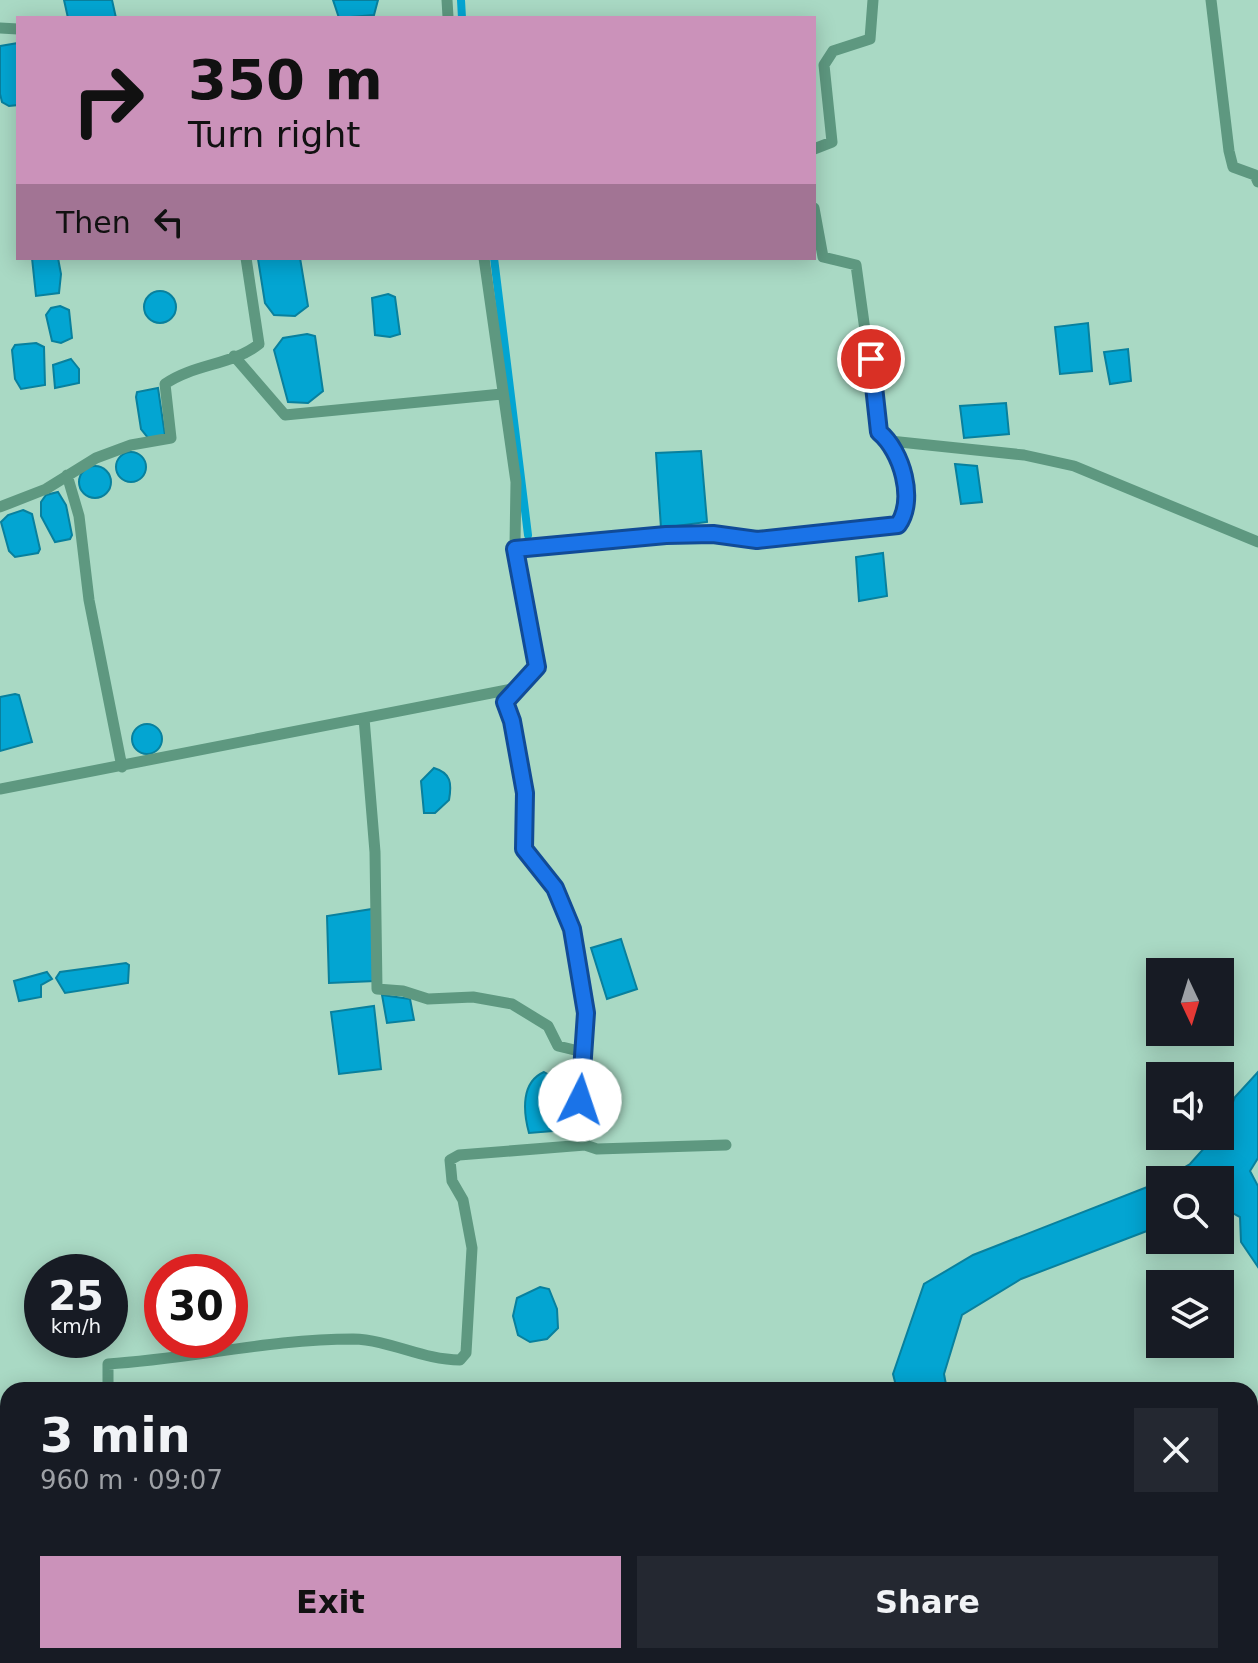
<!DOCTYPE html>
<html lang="en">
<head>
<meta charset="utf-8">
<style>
  body { margin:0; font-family:"DejaVu Sans",sans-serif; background:#242831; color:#f1f3f6; height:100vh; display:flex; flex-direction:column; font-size:30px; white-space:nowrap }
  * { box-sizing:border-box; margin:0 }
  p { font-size:26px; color:#9ea1a6 }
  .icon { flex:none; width:44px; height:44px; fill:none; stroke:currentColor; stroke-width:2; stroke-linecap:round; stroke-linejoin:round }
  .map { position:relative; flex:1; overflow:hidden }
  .panel { position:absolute; left:0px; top:1382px; width:1258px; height:282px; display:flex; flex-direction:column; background:#171b24; border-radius:24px 24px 0 0; box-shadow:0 4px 20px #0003 }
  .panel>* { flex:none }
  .hud { position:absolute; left:16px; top:16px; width:800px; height:244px; border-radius:0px; box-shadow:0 4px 20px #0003; background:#cb92ba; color:#111; overflow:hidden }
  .needle { width:52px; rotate:176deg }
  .tools { position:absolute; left:1146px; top:958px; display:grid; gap:16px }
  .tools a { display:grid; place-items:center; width:88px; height:88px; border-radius:0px; background:#171b24; box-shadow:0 4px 20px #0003; font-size:40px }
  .speed { position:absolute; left:24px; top:1254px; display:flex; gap:16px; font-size:40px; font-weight:700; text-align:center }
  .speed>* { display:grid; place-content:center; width:104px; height:104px; border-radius:50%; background:#171b24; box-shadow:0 4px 20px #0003; line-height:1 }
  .speed small { font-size:20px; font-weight:400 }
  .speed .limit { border:12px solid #d22; background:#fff; color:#111 }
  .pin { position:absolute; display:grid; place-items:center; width:68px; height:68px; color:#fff; margin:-34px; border:4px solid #fff; border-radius:50%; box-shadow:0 2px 8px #0007 }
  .me { position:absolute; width:88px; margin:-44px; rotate:4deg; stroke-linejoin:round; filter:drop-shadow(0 0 6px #0008) }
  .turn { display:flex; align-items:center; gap:28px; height:168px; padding:0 40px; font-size:36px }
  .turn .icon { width:104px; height:104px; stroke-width:2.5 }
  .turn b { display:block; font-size:56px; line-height:68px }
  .then { display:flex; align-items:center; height:76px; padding:0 40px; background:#0003; gap:16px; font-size:30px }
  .round { display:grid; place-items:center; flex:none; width:84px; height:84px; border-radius:0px; background:#242831 }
  .overview { display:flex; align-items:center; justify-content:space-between; height:136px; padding:0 40px }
  h1 { font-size:48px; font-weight:700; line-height:60px }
  .button { display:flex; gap:16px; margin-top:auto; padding:16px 40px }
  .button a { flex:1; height:92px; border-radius:0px; background:#cb92ba; color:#111; font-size:32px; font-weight:700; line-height:92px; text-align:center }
  .button a+a { background:#242831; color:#f1f3f6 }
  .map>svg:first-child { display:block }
  .water { fill:#03a5d2; stroke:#09809d; stroke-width:2 }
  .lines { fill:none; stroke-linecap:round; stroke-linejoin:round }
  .canal { stroke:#03a5d2; stroke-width:8 }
  .minor { stroke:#5e9880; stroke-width:11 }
  .route-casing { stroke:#114b97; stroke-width:20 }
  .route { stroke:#1a73e8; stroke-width:14 }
</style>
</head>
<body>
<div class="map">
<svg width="1258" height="1663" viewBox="0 0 1258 1663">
  <rect width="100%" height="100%" fill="#a9d9c4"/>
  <path class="water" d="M64,0h48l4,18h-48z
    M333,0h45l-4,15 -35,3z
    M18,43v62l-9,1 -7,-4 -2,-8v-48z
    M32,258h26l3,16 -2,19 -23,3z
    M300,258l8,48 -13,10 -21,-1 -9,-12 -7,-44z
    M144 307a16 16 0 1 1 32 0a16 16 0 1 1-32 0Z
    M388,294l7,3 5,37 -10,3 -15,-2 -3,-37z
    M60,306l9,4 3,28 -11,5 -9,-2 -6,-26 5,-7z
    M1088,323l4,48 -32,3 -5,-47z
    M307,334l8,2 8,55 -15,12 -20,-1 -14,-52 9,-12z
    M36,343l8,4 1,38 -24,4 -6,-10 -3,-29 3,-5z
    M1128,349l3,32 -21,3 -6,-32z
    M71,359l8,10v14l-24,5 -2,-23z
    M158,388l7,47 -16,4 -8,-10 -5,-32 1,-5z
    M1006,403l3,31 -45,4 -4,-32z
    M701,451l6,71 -46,6 -5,-75z
    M116 467a15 15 0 1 1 30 0a15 15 0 1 1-30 0Z
    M955,464l22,2 5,36 -21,2z
    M79 482a16 16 0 1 1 32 0a16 16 0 1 1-32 0Z
    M58,492l8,13 6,30 -2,4 -15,3 -14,-26v-14l5,-7z
    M23,510l9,4 8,35 -2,4 -23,4 -6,-6 -8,-29 7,-7z
    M883,553l4,43 -28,5 -3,-44z
    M15,694l4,1 13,47 -32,9v-54z
    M132 739a15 15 0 1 1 30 0a15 15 0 1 1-30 0Z
    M434,768c17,5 18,15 15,32l-14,13h-11l-3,-32z
    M372,909l3,72 -46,2 -2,-67z
    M621,939l16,50 -30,10 -16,-51z
    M126,963l3,2 -1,18 -63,10 -9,-15 4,-6z
    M47,972l5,7 -11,6v12l-22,4 -5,-20z
    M382,995l28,4 4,21 -27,3z
    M374,1006l7,63 -42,5 -8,-62z
    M544,1072l18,10 3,48 -36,3c-6,-22 -8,-51 15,-61z
    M1258,1072v86l-8,13 8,15v81l-17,-25 -1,-25 -20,-11v-26h-57l27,-16 25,-28h5l15,-39z
    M1160,1182v44l-139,53 -59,36 -18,59 3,16h-50l-4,-16 31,-90 49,-29z
    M540,1287l9,2 8,20 1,19 -11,11 -17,3 -12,-7 -5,-19 4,-18z"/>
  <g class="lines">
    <path class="canal" d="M461,0l1,18
      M494,258l34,277"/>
    <path class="minor" d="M447,0l1,17
      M1211,0l18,151 4,16 22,8 3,7
      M0,28l18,1
      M814,149l18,-7 -8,-77 9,-14 37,-12 3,-39
      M814,208l9,49 33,8 23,167 11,9 134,14 50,11 184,76
      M234,356l51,59 217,-21
      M67,475l12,41 10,84 33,167
      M0,507l46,-18 50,-31 35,-13 40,-7 -6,-54c28,-20 68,-19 94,-40l-13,-86
      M515,549l151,-14 47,-1 44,6 141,-15c19,-26 2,-57 -8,-84
      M516,688l-11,14 7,19 13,72 -1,56 31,39 17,41 14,84 -6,87 5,45
      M364,718l11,134 2,137 26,2 25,8 45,-2 39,7 36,22 10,20 25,6
      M0,789l517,-101 20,-21 -22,-122 1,-63 -32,-224
      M108,1390v-26c82,-5 163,-25 245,-25 38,1 69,21 107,21l6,-7 6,-105 -9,-48 -11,-19 -2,-21 9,-5 126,-10 12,4 129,-4
      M0,1573l8,-1"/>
  </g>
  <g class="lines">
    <g class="route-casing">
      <path id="route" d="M580,1100l6,-87 -14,-84 -17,-41 -31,-39 1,-56 -13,-72 -7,-19 32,-35 -22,-118 151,-14 47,-1 44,6 141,-15c18,-25 4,-74 -19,-93l-8,-73"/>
    </g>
    <use href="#route" class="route"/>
  </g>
</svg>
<div class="tools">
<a><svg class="needle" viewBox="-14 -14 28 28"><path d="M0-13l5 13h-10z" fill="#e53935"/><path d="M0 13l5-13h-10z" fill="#9ea1a6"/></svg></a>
<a><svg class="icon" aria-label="sound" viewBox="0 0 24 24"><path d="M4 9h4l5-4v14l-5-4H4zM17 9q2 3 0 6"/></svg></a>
<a><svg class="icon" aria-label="search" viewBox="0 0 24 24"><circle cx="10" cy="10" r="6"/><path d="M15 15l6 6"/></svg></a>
<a><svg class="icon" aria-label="layers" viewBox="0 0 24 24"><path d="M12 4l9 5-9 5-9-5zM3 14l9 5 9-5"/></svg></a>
</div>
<div class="speed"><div>25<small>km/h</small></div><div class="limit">30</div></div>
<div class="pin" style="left:871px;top:359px;background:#d93025"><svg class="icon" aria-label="arrive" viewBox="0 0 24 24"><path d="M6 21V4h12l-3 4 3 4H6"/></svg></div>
<svg class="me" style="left:580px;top:1100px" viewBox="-20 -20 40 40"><circle r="19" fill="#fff"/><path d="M0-13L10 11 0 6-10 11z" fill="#1a73e8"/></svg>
<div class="hud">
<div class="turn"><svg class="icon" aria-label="right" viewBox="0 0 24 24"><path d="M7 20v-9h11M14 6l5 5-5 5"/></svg><div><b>350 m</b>Turn right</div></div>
<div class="then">Then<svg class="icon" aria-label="left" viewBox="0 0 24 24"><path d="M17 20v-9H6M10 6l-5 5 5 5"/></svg></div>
</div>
<section class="panel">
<div class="overview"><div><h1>3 min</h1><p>960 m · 09:07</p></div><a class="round"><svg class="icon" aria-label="close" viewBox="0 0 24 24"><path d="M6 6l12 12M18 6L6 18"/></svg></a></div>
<div class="button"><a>Exit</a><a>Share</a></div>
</section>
</div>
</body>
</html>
